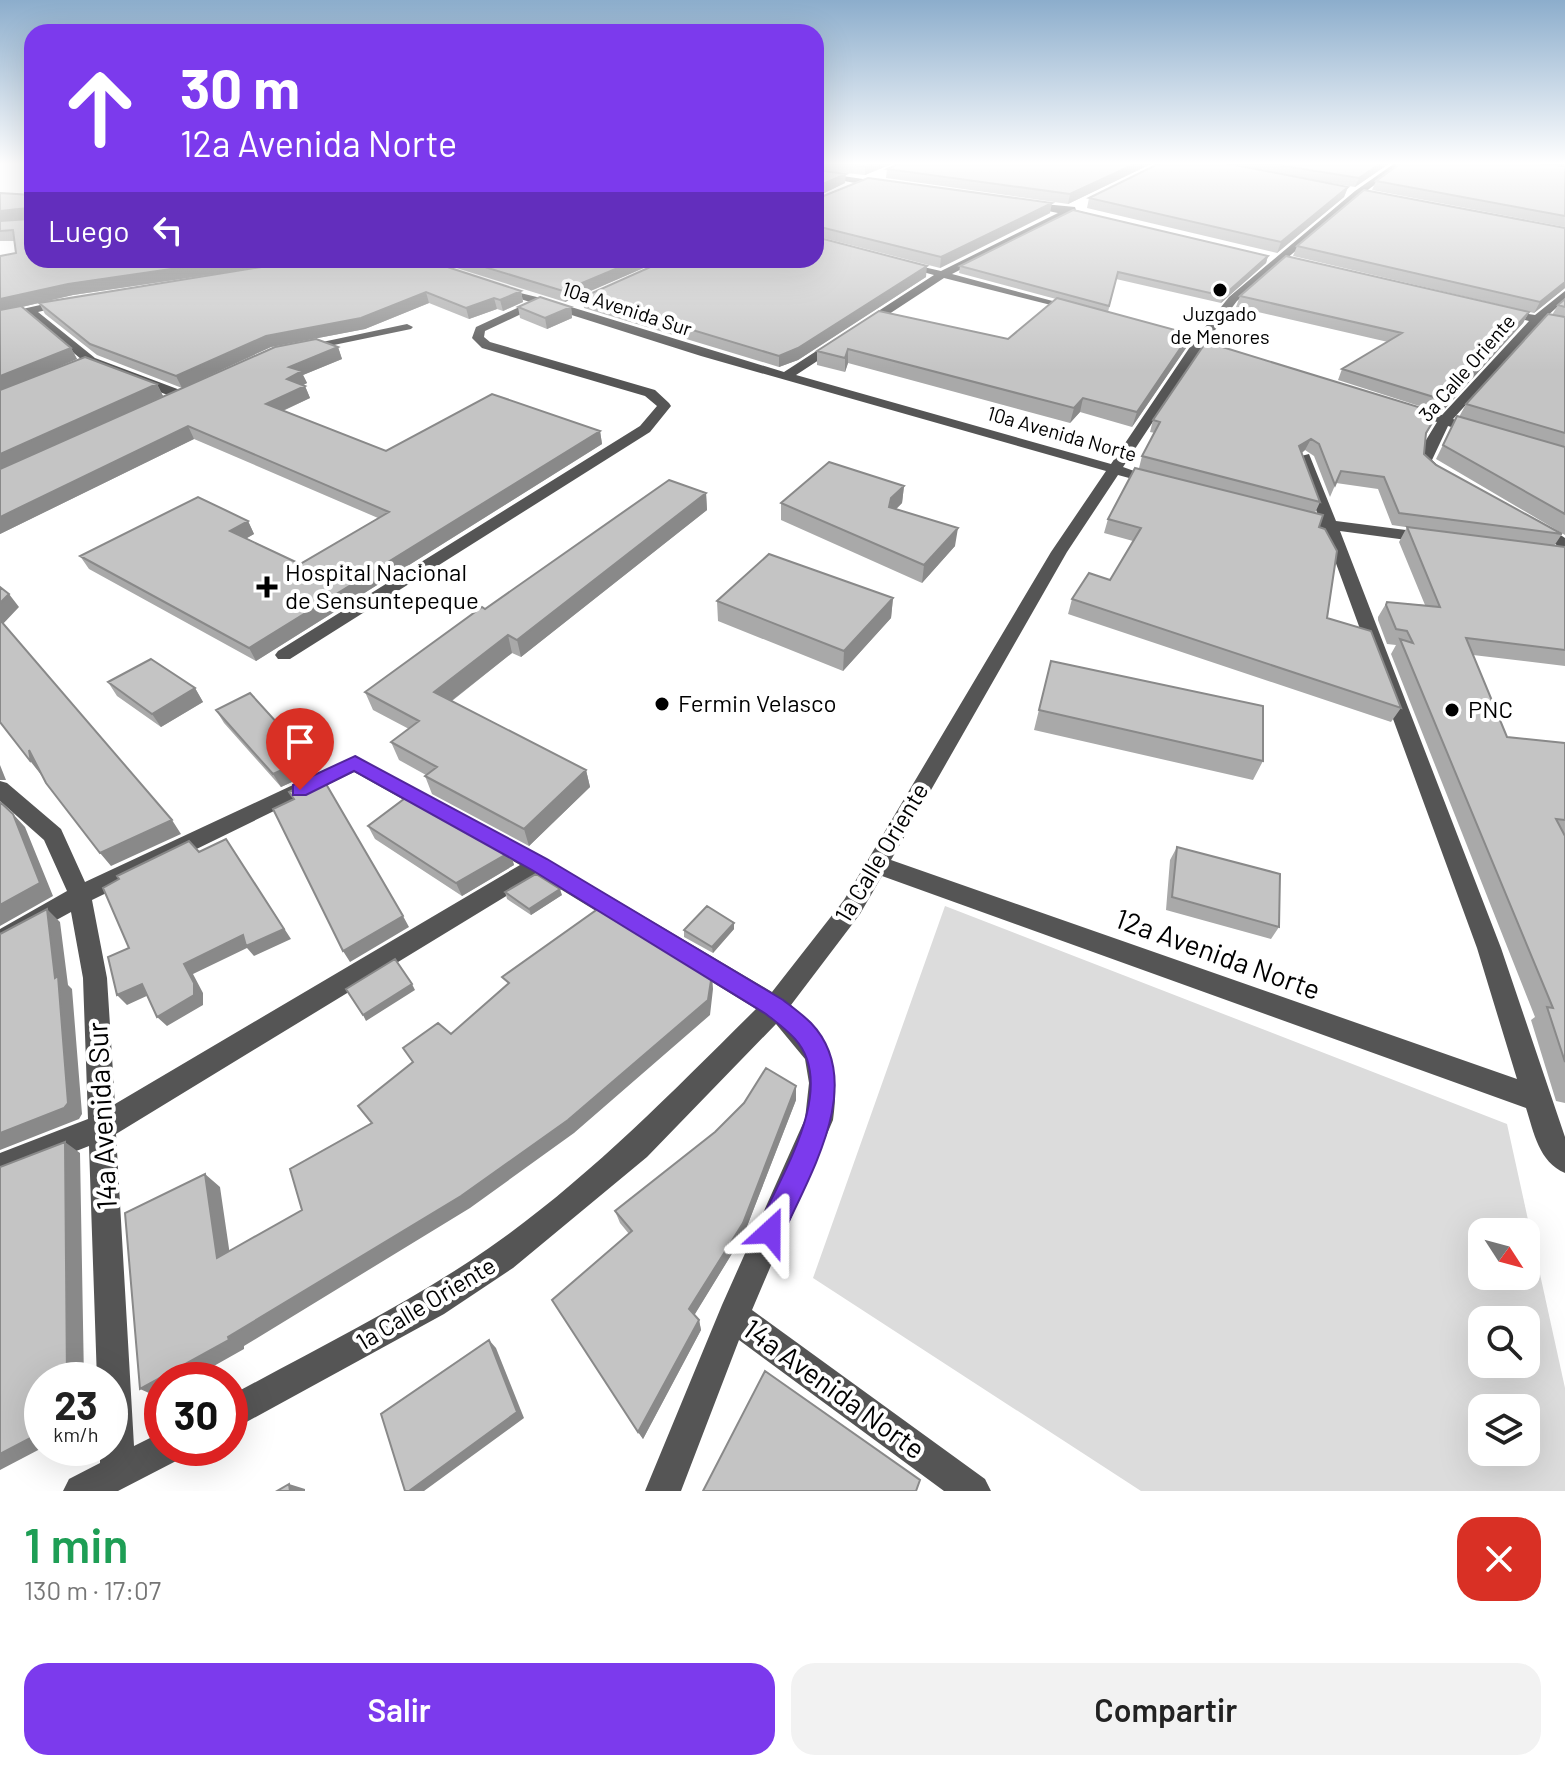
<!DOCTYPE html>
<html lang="es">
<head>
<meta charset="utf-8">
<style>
  body { margin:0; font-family:Barlow,sans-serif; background:#f2f2f2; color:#222; height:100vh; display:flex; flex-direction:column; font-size:30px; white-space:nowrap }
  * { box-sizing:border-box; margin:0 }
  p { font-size:26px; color:#767676 }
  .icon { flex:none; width:44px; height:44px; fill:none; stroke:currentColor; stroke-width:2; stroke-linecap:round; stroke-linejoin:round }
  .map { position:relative; height:1491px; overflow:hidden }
  .side { display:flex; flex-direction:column; background:#fff; flex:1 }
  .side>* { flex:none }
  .hud { position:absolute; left:24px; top:24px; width:800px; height:244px; border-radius:24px; box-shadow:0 8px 32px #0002; background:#7c3aed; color:#fff; overflow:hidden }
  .needle { width:52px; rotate:126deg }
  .tools { position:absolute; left:1468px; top:1218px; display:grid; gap:16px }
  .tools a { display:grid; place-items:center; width:72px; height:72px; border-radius:16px; background:#fff; box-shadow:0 8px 32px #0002; font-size:40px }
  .speed { position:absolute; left:24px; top:1362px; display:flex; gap:16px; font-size:40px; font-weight:700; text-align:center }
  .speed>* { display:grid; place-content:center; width:104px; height:104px; border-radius:50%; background:#fff; box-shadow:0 8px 32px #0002; line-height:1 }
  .speed small { font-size:20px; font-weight:400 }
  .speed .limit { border:12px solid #d22; background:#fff; color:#111 }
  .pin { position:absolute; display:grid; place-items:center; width:68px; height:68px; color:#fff; margin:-82px -34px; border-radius:50% 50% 50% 0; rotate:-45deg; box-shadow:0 0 8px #0007 }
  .pin .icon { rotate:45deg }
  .me { position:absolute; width:88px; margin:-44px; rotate:24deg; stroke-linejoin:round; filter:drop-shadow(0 0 6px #0008) }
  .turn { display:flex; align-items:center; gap:28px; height:168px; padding:0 24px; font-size:36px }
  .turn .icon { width:104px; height:104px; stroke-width:2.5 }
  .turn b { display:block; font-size:56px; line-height:68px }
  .then { display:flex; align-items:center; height:76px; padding:0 24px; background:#0003; gap:16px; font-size:30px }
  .round { display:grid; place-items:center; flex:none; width:84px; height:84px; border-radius:24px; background:#f2f2f2 }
  .overview { display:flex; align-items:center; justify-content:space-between; height:136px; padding:0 24px }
  h1 { font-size:48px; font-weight:600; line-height:60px; color:#1e9e55 }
  .primary-button { display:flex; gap:16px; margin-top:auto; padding:16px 24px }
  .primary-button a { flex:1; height:92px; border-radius:24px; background:#7c3aed; color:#fff; font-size:32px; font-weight:600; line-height:92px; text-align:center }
  .primary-button a+a { background:#f2f2f2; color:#222 }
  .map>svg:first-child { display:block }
  .green { fill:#dcdcdc; fill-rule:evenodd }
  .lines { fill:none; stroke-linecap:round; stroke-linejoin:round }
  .minor { fill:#555; fill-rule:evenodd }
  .wall { fill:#a9a9a9; fill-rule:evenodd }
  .shaded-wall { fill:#898989 }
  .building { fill:#c4c4c4; stroke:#898989; stroke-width:2 }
  .route { fill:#7c3aed; stroke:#51269a; stroke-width:2 }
  .poi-dot { fill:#000; stroke:#fff; stroke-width:3 }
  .labels { text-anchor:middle; stroke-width:8; stroke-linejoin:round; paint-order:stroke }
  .far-street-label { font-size:20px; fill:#000; stroke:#fff }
  .far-poi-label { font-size:20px; fill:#000; stroke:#fff }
  .poi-label { font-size:24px; fill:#000; stroke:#fff; text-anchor:start }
  .street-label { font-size:24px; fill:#000; stroke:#fff }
  .near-street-label { font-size:28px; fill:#000; stroke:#fff }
</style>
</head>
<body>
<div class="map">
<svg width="1565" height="1491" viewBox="0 0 1565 1491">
  <rect width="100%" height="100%" fill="#fff"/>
  <path class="green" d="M945,906l562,218 58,264v103h-424l-328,-213zM1482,1232h44v44h-44zM1482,1320h44v44h-44zM1482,1408h44v44h-44z"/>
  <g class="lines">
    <path class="minor" d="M1395,163h9l-43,32 -124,106 -34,45 -80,121 39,14 -7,4 -37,-10 -51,77 -176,308 626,219 -40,-131 -154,-420 -36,-11 8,-5 24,6 -22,-61 12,-3 27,67 93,12 8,5 -8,5 -89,-12 161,417 64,189v36c-26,-11 -31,-40 -39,-65l-644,-232 -22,38 -69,91c40,35 49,63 42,115l-81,190 233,169 6,12h-47l-205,-151 -58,151h-36l77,-186 83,-186 4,-36 -4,-24 -29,-35 -129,133 -134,111 -69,46 -214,117v-35c87,-48 177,-91 259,-148 98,-68 182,-155 267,-239l-217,-133 -423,258 18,312 28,-14v16h21l-5,12 -60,31h-55l6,-12 31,-16v-15h10v-68h-13l-8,-234 -89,35v-28l88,-34 -5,-141 -12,-66 -71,39v-22l67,-38 -23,-51 -44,-39v-20l7,2 54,46 24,53 270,-126 192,103 225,133 72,-92 207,-348 55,-81 -405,-115 -161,-51 -55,26 -1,6 6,5 165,48 14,13 2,3 -21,26 -360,227h-12l-3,-4 3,-4 362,-225 17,-20 -12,-10 -163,-48 -10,-10 4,-11 54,-25 -35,-11v-4l50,12 239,73 150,-97 -37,-10v-4l44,10 117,-58 -35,-7v-4l52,5 1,3 26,7 -5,3 -29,-6 -116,60 127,34v4l-135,-34 -148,97 315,89 83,-123 35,-44 126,-106zM354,772l166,93 -405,239 -8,-126 -15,-78z
      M816,172l67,10 4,3 -4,3 -67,-12z
      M1565,291v9l-20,18 20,5v6l-25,-6 -87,96 31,12 -7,4 -29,-9 -16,34 14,13 -12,3 -16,-15 5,-16 14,-23 -30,-9v-6l35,8 87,-94 -31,-8v-4l37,6z
      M67,299l5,3 -1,2 -33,8 57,46 93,35v6h-10l-91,-35 -60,-50 -27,6v-6z
      M407,324l6,3 -2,2 -111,23 -6,-4z
      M1538,520l27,18v13l-32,-23v-6z"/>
  </g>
  <path class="wall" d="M816,163h78l-29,12 -46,-5 26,13 -29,14z
    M901,163h252l-85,41 -182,-26 1,-9z
    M1160,163h230l-35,24 -49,-8 42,8 -4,10 -67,56 -190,-45 2,-10z
    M1401,163h164v64l-193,-37 4,-9z
    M0,193l32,2v65h394l95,31 2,11 -20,9 -6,-2 -28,10 -40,-16 -64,26 -94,18 -89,41 -85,-33 -52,-41 -6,-11 -17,4 49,41 6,11 -47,20 55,-22 72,27 6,12 -47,22 159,-71 41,-8 22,8 4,12 -39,16 4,8 -4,2 2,1 5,12 -27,13 103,40 106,-57 108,37 2,13 -346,217 -167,-92 -9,-13 118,-59 50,24 6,13 -8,4 54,26 78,-46 -184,-79 -194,95v-278l16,-3 -1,-12h-15zM256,268l-217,35 34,-8z
    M816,199l234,14 -110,55 -124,-32z
    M1297,246l268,42 -31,25 -241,-57z
    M1268,256l-2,7 -45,40 -105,-24 -8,33 78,36 -54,79 -52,-15 -10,11 -222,-60 -3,9 -28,-7v-14l191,-12 48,-40 -97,-26 1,-7z
    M431,260h231l-97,42z
    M926,277l-128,83 -19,7 -195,-59 -1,-11z
    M1240,296l289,16 -6,11 -82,90 -103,-33 4,-11 46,-27 -152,-35z
    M1565,299v236l-129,-76 21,-43 2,1 7,-13 86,-89 6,-10z
    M518,307h53l1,11 -25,11 -27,-11z
    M1438,413l-12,22 -2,19 12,11 126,69 -8,12 11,1v119l-92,-11 34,82 58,6v360l-9,-2 -25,-81 4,-3 -144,-363 5,-9 -9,-1 -9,-24v-3l9,-15 38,3 -26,-63 8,-15 12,2 -27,-4 -14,-36 -42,-6 -6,14 -16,-41 -9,-6 -3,3 18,49 -5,11 4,14 8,91 74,90 -10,14 -323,-108 4,-15 38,-19 23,-39 -29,-8 4,-14 31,-51 3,-12 13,-23 -5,-1 3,-12z
    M904,486l-2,17 -6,6 59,37 -33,37 -141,-63v-17z
    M706,493l1,17 -186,147 -9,-4 -60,48 134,69 4,17 -61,59 -97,-52 -7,-18 1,-1 -27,-15 -8,-18 18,-13 -36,-19 -8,-18 120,-83z
    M893,598l-2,20 -48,53 -125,-50 -1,-20z
    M1051,661l212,100 -10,19 -219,-50z
    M108,682l87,6 8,14 -42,25 -44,-31z
    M216,710l100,61 -35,16 -57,-64z
    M368,826l142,26 4,13 -52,31 -87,-57z
    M1177,847l102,80 -8,12 -105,-29 4,-50z
    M505,892l57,3 -31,20 -24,-16z
    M734,923v6l-21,24 -29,-16v-7z
    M796,1086v14l-52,134 -50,81 5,5 2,10 -58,109 -91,-139 77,-66 -9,-11 -5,-12z"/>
  <path class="shaded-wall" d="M873,163h21l-29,12v-9z
    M1137,163h16l-85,41 2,-10z
    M1381,163h9l-35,24 4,-9z
    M846,174l-1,9 -29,14v-10z
    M1348,187l-4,10 -67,56 4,-11z
    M1052,203l-2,10 -110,55 1,-11z
    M27,208l5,10 -32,4v-11z
    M1268,256l-2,7 -45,40 2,-7z
    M233,260h75l-235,35 -73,17v-13l68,-15z
    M637,260h25l-97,42 -2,-11z
    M927,266l-1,11 -128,83 -19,7v-11z
    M1565,282v6l-31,25 6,-11z
    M521,291l2,11 -20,9 -3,-11z
    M426,292l3,11 -64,26 -94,18 -89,41 -6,-12 90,-40z
    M494,298l3,11 -28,10 -3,-11z
    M571,307l1,11 -25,11 -2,-11z
    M1529,312l-6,11 -82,90 6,-12z
    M1190,334l-4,14 -54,79 5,-15z
    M338,347l4,12 -39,16 4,8 -16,8 -4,-12 2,-12z
    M71,348l6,11 -77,32v-15z
    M848,349v14l-3,9v-14z
    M157,384l6,12 -163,75v-17z
    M305,386l5,12 -39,18 -5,-12z
    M1083,398l-3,14 -10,11 4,-15z
    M188,426l6,13 -194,95v-17z
    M600,431l2,13 -346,217 -7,-13z
    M1311,439l-6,11 -11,8 5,-12z
    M904,486l-2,17 -12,12 -2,9 3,-26z
    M706,493l1,17 -186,147 -4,-17z
    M248,521l6,13 -17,10 -7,-13z
    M958,528l-3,18 -33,37 2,-18z
    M9,594l10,13 -17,18 -2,-4v-18z
    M893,598l-2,20 -48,53 1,-20z
    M508,635l4,18 -71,56 -7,-17z
    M195,688l8,14 -42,25 -9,-13z
    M29,750l11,14 2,12 -11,-14z
    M309,758l7,13 -35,16 -8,-13z
    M0,765l6,15h-6z
    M586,770l4,17 -61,59 -5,-17z
    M13,814l12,13 28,69 -53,30v-21z
    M172,820l9,14 -70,32 -11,-13z
    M226,839l65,100 -37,17 -7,-8 -54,26 10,19v12l-36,21 -10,-9 27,-53z
    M510,852l4,13 -52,31 -6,-13z
    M560,889l2,6 -31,20 -2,-6z
    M47,909l13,13 8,63 4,4 10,125 -3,5 -79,31v-17l55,-155z
    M403,916l6,11 -59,35 -7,-11z
    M734,923v6l-21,24 -1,-6z
    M712,974l1,15 -3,26 -136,118 -104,75 -226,138v3l-55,31h-27v15l-4,2 -18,-8 88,-52z
    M142,984l9,10 -24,11 -10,-10z
    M412,984l3,6 -49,31 -3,-6z
    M796,1086v14l-52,134 -52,85 -3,-10z
    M65,1142l15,11 4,227h-17z
    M205,1174l15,13 12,82 -15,-11z
    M699,1320l2,10 -58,109 -5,-7z
    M489,1340l7,8 28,70 -100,73h-15z
    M42,1432v16l-42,22v-16z
    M289,1484l16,5v2h-15z"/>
  <path class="building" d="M832,163h41l-8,3z
    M901,163h236l-67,31 -183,-25z
    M1160,163h65l123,24 -67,55 -192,-44z
    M1265,163h116l-22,15z
    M1401,163h136l28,3v50l-189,-35z
    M816,170l30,4 -30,13z
    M868,178l184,25 -111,54 -125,-31v-27z
    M1364,190l201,38v54l-25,20 -243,-56z
    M0,193l32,2v65h201l-165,24 -68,15v-43l16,-3 -3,-23 -13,1v-10l29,-2 -2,-11 -27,3z
    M1073,210l195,46 -45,40 -105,-24 -9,34 -149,-40z
    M816,237l111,29 -129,82 -19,8 -196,-59 83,-37h150z
    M1286,256l243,56 -82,89 -105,-32 60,-36 -162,-37z
    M304,260h122l95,31 -21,9 -6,-2 -28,10 -40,-16 -65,26 -95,18 -90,40 -86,-32 -51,-41z
    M462,260h175l-74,31z
    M540,297l31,10 -26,11 -27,-11z
    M1057,298l133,36 -53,78 -54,-14 -9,10 -226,-59 -3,9 -28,-7 62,-40 129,28z
    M1565,299v8l-7,-2z
    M21,306l50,42 -71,28v-66z
    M1548,314l17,3v116l-99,-29z
    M316,339l22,8 -49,20 13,4 -15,8 18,7 -39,18 120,47 106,-57 108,37 -351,217 -169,-92 118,-59 50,24 -18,10 70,33 89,-52 -201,-86 -188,91v-48l275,-122z
    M1206,342l232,71 -12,20 -2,21 12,11 126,69 -163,-21 -15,-36 -43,-6 -6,14 -16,-41 -8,-5 -12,7 21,56 -178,-46 18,-34 -7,-2z
    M85,357l72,27 -157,70v-64z
    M1457,416l108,31v67l-122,-69z
    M829,462l75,24 -13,12 -2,9 69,21 -34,37 -143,-62z
    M1135,468l188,47 -4,12 6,2 12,22 -10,67 44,13 30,77 -329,-109 17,-26 21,7 31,-52 -33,-9z
    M669,480l37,13 -189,147 -9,-5 -74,57 152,78 -62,59 -99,-53 12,-9 -46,-25 28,-21 -54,-29 117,-85 3,2z
    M1407,527l158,20v103l-99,-12 41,99 58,6v77l-9,-1 9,17v226l-18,-55 6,1 -153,-369 13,4 -6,-12 -11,-2 -10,-24 1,-3 53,5z
    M769,554l124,44 -49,53 -127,-50z
    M0,587l9,7 -9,9z
    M0,620l172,200 -72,33 -54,-70 -17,-33 2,12 -31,-40z
    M151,659l44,29 -43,26 -44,-32z
    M1051,661l212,45v55l-224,-51z
    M250,693l59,65 -36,16 -57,-64z
    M322,777l81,139 -60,35 -70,-142 21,-10 -5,-7z
    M408,796l102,56 -54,31 -88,-57z
    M0,802l13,12 27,69 -40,22z
    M226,839l58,90 -38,17 -3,-11 -59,29 10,19v12l-37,22 -15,-33 -25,11 -9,-38 21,-9 -26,-60 16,-9 -2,-3 72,-35 10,11z
    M1177,847l103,27 -1,53 -107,-30z
    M536,874l24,15 -31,20 -24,-17z
    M602,906l110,68 -4,26 -140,120 -107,76 -233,141 1,3 -89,49 -15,-176 80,-39 12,84 85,-48 -12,-41 82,-46 -14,-17 55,-44 -10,-14 35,-25 13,11 58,-51 -7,-6z
    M707,906l27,17 -22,24 -28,-17z
    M47,909l8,69 3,-2 10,127 -4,5 -64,25v-199z
    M395,959l17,25 -49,31 -17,-26z
    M766,1068l30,18 -53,137 -54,86 10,11 -61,112 -86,-132 80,-69 -17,-20 100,-79 29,-29z
    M65,1142l2,238h-25v52l-42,22v-287z
    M489,1340l28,72 -108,79h-4l-24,-77z
    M765,1371l155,109 -4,11h-213z
    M289,1484l1,7h-13z"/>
  <linearGradient id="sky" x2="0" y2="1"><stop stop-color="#8cadcc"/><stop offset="0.44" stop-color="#fff"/><stop offset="1" stop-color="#fff" stop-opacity="0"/></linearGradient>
  <rect width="1565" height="371" fill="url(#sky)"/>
  <path class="route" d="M355,756l192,103 236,141c9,7 20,15 28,23 58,61 -5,157 -31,218l-10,4 -10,-4 -4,-9c21,-51 84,-143 39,-193 -8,-9 -19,-17 -29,-25l-234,-144 -178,-99 -48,24h-13v-10z"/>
  <g class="poi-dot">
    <circle cx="1220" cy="290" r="8"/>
    <path d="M263 575h8v8h8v8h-8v8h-8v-8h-8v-8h8z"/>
    <circle cx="662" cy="704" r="8"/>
    <circle cx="1452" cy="710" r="8"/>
  </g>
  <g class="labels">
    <g class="far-street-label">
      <text transform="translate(627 309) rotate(18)" y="7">10a Avenida Sur</text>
      <text transform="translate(1467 368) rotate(-49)" y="7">3a Calle Oriente</text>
      <text transform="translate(1062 434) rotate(16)" y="7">10a Avenida Norte</text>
    </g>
    <g class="far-poi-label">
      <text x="1220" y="321">Juzgado<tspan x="1220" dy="23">de Menores</tspan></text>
    </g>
    <g class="poi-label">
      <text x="285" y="581">Hospital Nacional<tspan x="285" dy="28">de Sensuntepeque</tspan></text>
      <text x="678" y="712">Fermin Velasco</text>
      <text x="1468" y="718">PNC</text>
    </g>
    <g class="street-label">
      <text transform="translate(882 853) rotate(-59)" y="8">1a Calle Oriente</text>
      <text transform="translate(426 1304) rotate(-31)" y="8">1a Calle Oriente</text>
    </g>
    <g class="near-street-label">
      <text transform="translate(1218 954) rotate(20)" y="10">12a Avenida Norte</text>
      <text transform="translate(102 1116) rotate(-93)" y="10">14a Avenida Sur</text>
      <text transform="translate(834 1389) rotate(36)" y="10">14a Avenida Norte</text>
    </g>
  </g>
</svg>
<div class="tools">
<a><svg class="needle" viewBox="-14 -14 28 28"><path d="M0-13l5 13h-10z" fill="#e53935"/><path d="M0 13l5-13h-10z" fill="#767676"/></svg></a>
<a><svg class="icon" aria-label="search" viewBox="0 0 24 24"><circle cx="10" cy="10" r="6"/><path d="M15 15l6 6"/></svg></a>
<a><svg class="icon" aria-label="layers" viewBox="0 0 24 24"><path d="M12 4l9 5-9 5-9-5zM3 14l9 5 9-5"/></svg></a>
</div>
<div class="speed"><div>23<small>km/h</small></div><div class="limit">30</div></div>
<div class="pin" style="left:300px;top:790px;background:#d93025"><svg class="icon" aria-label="arrive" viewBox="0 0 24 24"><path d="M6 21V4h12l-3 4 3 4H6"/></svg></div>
<svg class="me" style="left:770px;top:1232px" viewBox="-20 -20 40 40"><path d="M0-17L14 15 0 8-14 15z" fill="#7c3aed" stroke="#fff" stroke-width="4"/></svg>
<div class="hud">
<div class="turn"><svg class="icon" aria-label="ahead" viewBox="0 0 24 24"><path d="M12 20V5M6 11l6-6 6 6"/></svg><div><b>30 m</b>12a Avenida Norte</div></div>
<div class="then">Luego<svg class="icon" aria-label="left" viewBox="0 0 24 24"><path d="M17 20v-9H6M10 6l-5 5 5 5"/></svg></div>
</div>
</div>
<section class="side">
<div class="overview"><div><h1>1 min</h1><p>130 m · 17:07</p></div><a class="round" style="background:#d93025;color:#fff"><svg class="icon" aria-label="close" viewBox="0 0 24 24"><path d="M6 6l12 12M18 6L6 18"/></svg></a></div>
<div class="primary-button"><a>Salir</a><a>Compartir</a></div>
</section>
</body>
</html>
